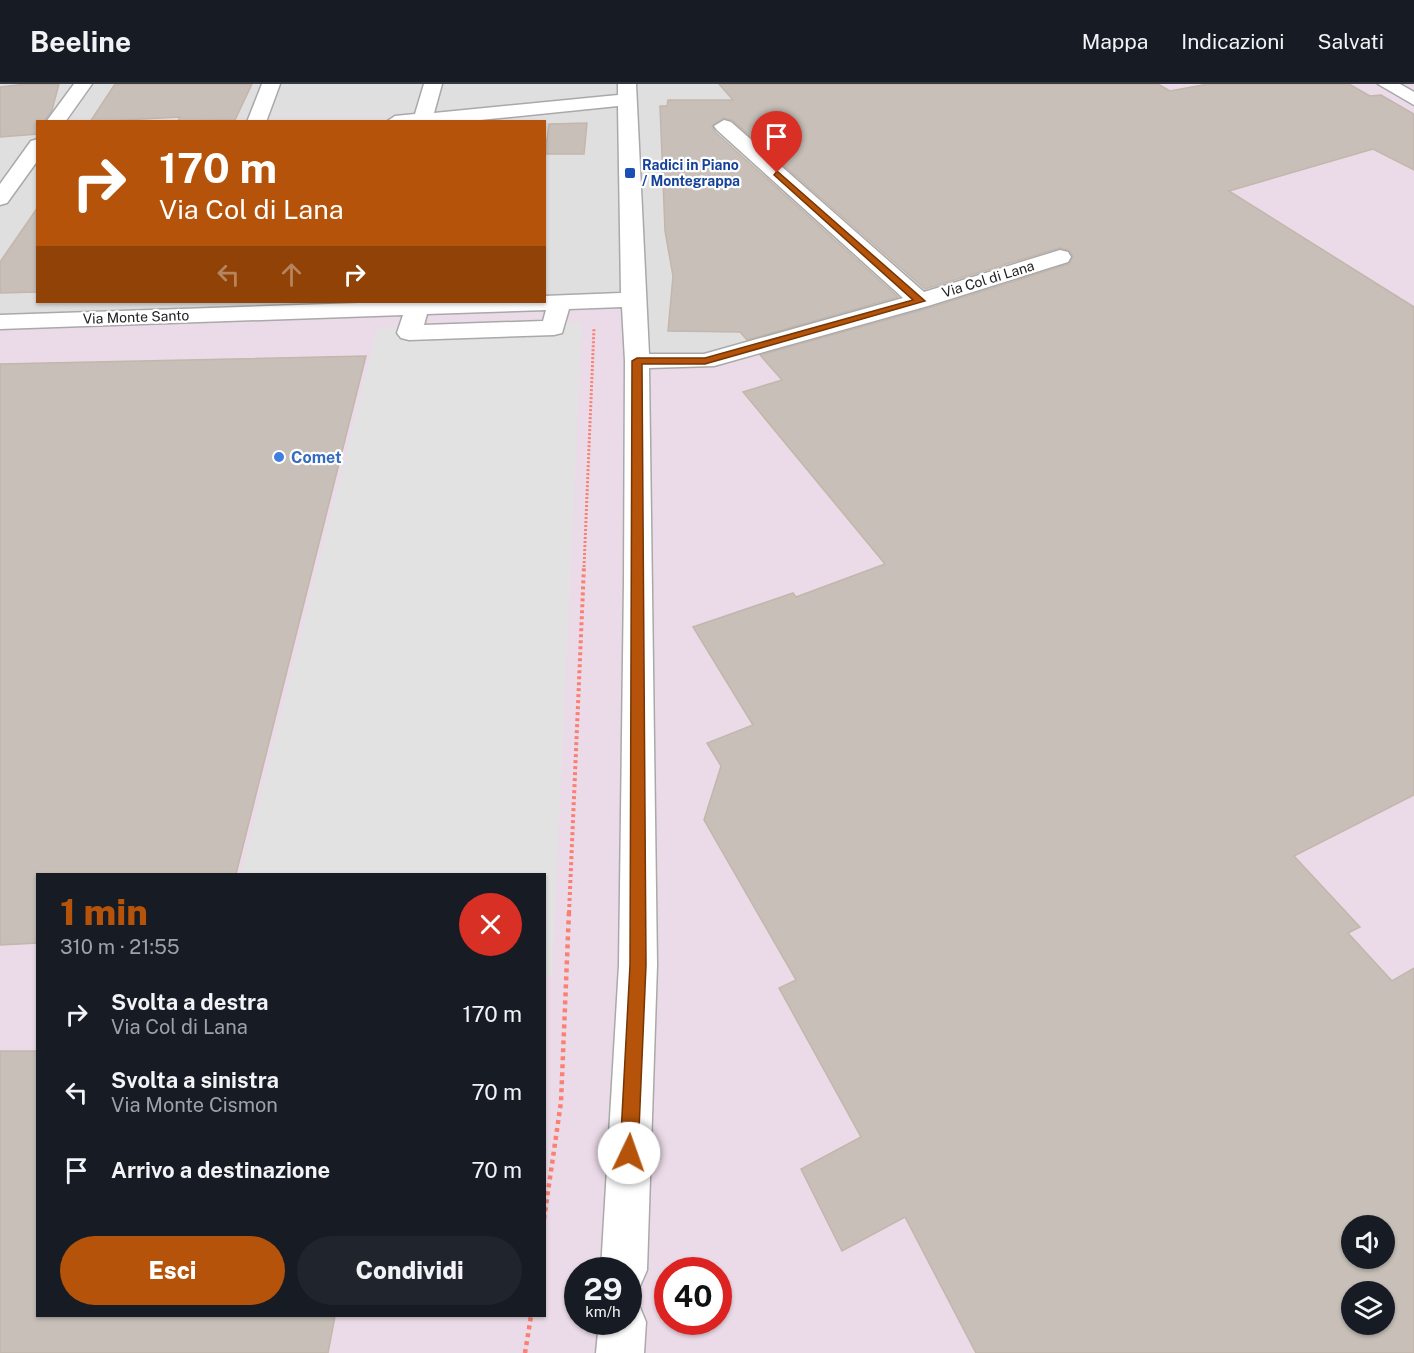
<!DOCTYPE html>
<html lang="it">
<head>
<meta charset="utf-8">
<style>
  body { margin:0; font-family:"Public Sans",sans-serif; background:#20242c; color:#f1f3f6; height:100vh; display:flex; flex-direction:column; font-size:22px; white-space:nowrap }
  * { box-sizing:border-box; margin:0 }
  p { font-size:20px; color:#9ea1a6 }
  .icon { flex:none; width:33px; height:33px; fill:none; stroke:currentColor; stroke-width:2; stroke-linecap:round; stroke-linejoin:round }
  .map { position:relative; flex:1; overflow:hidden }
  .panel { position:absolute; left:36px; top:789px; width:510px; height:444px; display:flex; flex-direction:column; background:#171b24; border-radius:0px; box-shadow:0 2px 4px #0004 }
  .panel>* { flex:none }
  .guide { position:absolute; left:36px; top:36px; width:510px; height:183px; border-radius:0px; box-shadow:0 2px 4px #0004; background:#b45309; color:#fff; overflow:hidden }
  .buttons { position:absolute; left:1341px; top:1131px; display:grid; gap:12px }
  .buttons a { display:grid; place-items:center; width:54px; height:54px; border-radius:50%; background:#171b24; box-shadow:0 2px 4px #0004; font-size:30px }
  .speed { position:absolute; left:564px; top:1173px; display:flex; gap:12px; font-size:30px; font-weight:700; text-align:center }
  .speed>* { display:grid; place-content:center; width:78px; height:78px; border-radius:50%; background:#171b24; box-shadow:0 2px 4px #0004; line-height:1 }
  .speed small { font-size:15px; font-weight:400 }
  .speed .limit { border:9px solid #d22; background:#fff; color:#111 }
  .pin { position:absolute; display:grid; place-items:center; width:51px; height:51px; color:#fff; margin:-62px -26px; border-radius:50% 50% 50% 0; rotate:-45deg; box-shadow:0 0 6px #0007 }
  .pin .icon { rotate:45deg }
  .me { position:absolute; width:66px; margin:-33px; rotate:3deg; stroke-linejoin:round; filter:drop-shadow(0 0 4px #0008) }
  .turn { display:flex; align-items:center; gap:21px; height:126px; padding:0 24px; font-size:27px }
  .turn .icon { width:78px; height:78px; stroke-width:2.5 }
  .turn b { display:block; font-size:42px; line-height:51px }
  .lanes { display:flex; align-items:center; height:57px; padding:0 24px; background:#0003; justify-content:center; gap:30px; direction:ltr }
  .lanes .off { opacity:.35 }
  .round { display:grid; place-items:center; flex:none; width:63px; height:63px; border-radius:32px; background:#20242c }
  .summary { display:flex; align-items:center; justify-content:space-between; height:102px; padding:0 24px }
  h1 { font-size:36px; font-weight:800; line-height:45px; color:#b45309 }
  .button { display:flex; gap:12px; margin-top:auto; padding:12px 24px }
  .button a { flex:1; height:69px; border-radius:36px; background:#b45309; color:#fff; font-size:24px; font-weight:800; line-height:69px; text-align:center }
  .button a+a { background:#20242c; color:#f1f3f6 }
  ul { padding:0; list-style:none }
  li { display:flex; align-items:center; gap:18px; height:78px; padding:0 24px }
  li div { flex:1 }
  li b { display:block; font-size:22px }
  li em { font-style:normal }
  header { display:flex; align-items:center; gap:36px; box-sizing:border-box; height:84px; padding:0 30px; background:#171b24; border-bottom:2px solid #363941 }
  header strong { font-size:28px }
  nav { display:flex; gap:33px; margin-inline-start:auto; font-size:21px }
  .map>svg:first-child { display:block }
  .residential { fill:#e0dfdf; fill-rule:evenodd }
  .industrial { fill:#ebdbe8; fill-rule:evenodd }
  .parking { fill:#e2e2e2 }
  .building { fill:#c7bfb8; stroke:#c4b6ab; stroke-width:1.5; fill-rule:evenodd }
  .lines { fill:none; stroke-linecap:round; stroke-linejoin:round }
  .minor-casing { stroke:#a9a9a9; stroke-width:3 }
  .path-far2 { stroke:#fa8072; stroke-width:3; stroke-dasharray:2 2; stroke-linecap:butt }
  .path-far1 { stroke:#fa8072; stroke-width:4; stroke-dasharray:3 3; stroke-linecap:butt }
  .path { stroke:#fa8072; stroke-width:4.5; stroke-dasharray:4 4; stroke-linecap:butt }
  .minor { fill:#fff; fill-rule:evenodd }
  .route { fill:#b45309; stroke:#753606; stroke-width:1.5 }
  .transit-dot { fill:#1a4fb4; stroke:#fff; stroke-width:2 }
  .shop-dot { fill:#3f7fe0; stroke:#fff; stroke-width:2 }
  .labels { text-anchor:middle; stroke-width:4.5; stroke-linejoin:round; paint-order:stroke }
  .far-transit-label { font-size:14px; font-weight:bold; fill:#164399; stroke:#fff; text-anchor:start }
  .far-street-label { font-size:14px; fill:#222; stroke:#fff }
  .shop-label { font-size:16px; font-weight:bold; fill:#366cbe; stroke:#fff; text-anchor:start }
</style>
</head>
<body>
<header>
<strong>Beeline</strong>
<nav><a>Mappa</a><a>Indicazioni</a><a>Salvati</a></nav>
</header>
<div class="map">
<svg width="1414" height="1269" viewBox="0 0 1414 1269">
  <rect width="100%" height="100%" fill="#f2efe9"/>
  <path class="residential" d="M0,0h877l152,184 -268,85 -108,8 -10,-60 -643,27zM38,38h506v180h-506z"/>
  <path class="industrial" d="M877,0h537v1269h-1414v-1025l643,-27 10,60 108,-8 267,-86 -207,-156zM38,790h506v442h-506zM1352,1142h32v32h-32zM578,1186h50v52h-50zM668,1186h50v52h-50zM1352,1208h32v32h-32z"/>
  <path class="parking" d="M582,238l-30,654h-7l-1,-102h-303l136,-546z"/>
  <path class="building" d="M27,0h32l-7,26 -8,12h-6v12l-38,3v-50z
    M115,0h137l-17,36 -57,1 2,-4 -90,5z
    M719,0h439l12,7 38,-7h141l21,12 11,-1 33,19v56l-41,-21 -144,42 185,116v488l-120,61 66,71 -12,6 44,48 22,-13v385h-438l-71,-136 -63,34 -41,-82 60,-32 -82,-149 17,-8 -92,-160 17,-54 -14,-23 46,-18 -60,-98 100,-34 3,4 89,-33 -142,-172 39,-12 -22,-25 169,-47 140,-44 4,-8 -4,-6 -10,-2 -134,41 -193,-169 -9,-2 -11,8 3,6 183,165 -151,43 -7,-8 -72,-1 5,-55 -8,-45 -5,-125h7l1,-6h65zM1352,1142h32v32h-32zM1352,1208h32v32h-32z
    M587,39l-3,31h-39l4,-30z
    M38,123v85l-38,1v-31z
    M366,272l-130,518h-198v69l-38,2v-581z
    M0,967h38v265h297l-7,37h-328z"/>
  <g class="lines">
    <g class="minor-casing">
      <path id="minor" d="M74,0h18l-27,38h-19z
        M262,0h18l-14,38h-19z
        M424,0h18l-8,29 184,-18v-11h18l13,270h55l199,-56 -186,-168 -3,-4 10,-6 7,2 193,170 136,-42 8,2 3,5 -3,5 -140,44 -214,60 -65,2 8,597 -10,305 -7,16 -12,5v-21h-27l18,-305 5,-383 1,-221 -3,-54 -53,2 -7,24 -8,2 -145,5 -8,-2 -4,-5 6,-18 -403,14v-14l388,-13h156v-6l77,-3 -3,-187 -158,16h-74l9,-6 20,-2zM546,226l-3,11 -119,4 3,-11z
        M1378,0h22l14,8v13z
        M38,55v21l-31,43 -7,2v-21l31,-43z
        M628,1217l11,4 7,17 -2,31h-48l3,-31h29z"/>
    </g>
    <path class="path-far2" d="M584,483l10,-239"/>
    <path class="path-far1" d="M569,829l15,-347"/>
    <path class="path" d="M544,1135l17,-117 8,-191
      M525,1269l6,-37"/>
    <use href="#minor" class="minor"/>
  </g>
  <path class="route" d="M777,87l148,130 -220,63h-63l4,601 -8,188 -2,6 -7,3 -6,-3 -3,-6 10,-188 2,-604 5,-3h68l208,-58 -139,-125z"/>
  <rect class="transit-dot" x="624" y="83" width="12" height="12" rx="3"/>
  <circle class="shop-dot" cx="279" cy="373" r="6"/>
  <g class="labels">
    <g class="far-transit-label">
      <text x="642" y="86">Radici in Piano<tspan x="642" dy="16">/ Montegrappa</tspan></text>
    </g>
    <g class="far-street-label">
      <text transform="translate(988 195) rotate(-17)" y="5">Via Col di Lana</text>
      <text transform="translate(136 233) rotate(-2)" y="5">Via Monte Santo</text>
    </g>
    <g class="shop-label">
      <text x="291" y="379">Comet</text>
    </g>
  </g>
</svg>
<div class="buttons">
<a><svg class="icon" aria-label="sound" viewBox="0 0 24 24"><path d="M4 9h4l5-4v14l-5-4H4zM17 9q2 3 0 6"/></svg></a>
<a><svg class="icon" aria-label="layers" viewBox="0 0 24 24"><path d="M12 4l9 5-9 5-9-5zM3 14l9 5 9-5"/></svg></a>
</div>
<div class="speed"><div>29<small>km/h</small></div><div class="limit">40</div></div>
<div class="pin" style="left:777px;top:89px;background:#d93025"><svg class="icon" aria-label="arrive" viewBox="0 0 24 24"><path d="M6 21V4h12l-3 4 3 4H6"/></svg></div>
<svg class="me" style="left:629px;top:1069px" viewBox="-20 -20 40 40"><circle r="19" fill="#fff"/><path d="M0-13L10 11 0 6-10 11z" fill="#b45309"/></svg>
<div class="guide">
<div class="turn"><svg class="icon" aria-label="right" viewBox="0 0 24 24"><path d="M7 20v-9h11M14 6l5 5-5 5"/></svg><div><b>170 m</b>Via Col di Lana</div></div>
<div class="lanes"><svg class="icon off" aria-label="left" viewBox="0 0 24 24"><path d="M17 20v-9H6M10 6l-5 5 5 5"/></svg><svg class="icon off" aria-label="ahead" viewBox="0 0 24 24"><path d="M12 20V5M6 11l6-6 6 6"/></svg><svg class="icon" aria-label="right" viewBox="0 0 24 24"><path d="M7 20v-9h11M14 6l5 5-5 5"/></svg></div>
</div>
<section class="panel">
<div class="summary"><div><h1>1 min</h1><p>310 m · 21:55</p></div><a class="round" style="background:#d93025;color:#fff"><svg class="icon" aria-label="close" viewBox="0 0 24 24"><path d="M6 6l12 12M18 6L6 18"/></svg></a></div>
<ul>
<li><svg class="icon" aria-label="right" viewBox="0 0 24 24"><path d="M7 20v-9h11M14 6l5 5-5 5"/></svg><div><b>Svolta a destra</b><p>Via Col di Lana</p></div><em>170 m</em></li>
<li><svg class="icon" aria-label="left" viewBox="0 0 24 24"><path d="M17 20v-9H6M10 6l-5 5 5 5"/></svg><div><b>Svolta a sinistra</b><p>Via Monte Cismon</p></div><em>70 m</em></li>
<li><svg class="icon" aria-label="arrive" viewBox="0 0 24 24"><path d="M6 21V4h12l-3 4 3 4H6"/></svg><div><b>Arrivo a destinazione</b></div><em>70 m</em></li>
</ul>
<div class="button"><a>Esci</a><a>Condividi</a></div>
</section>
</div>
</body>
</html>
